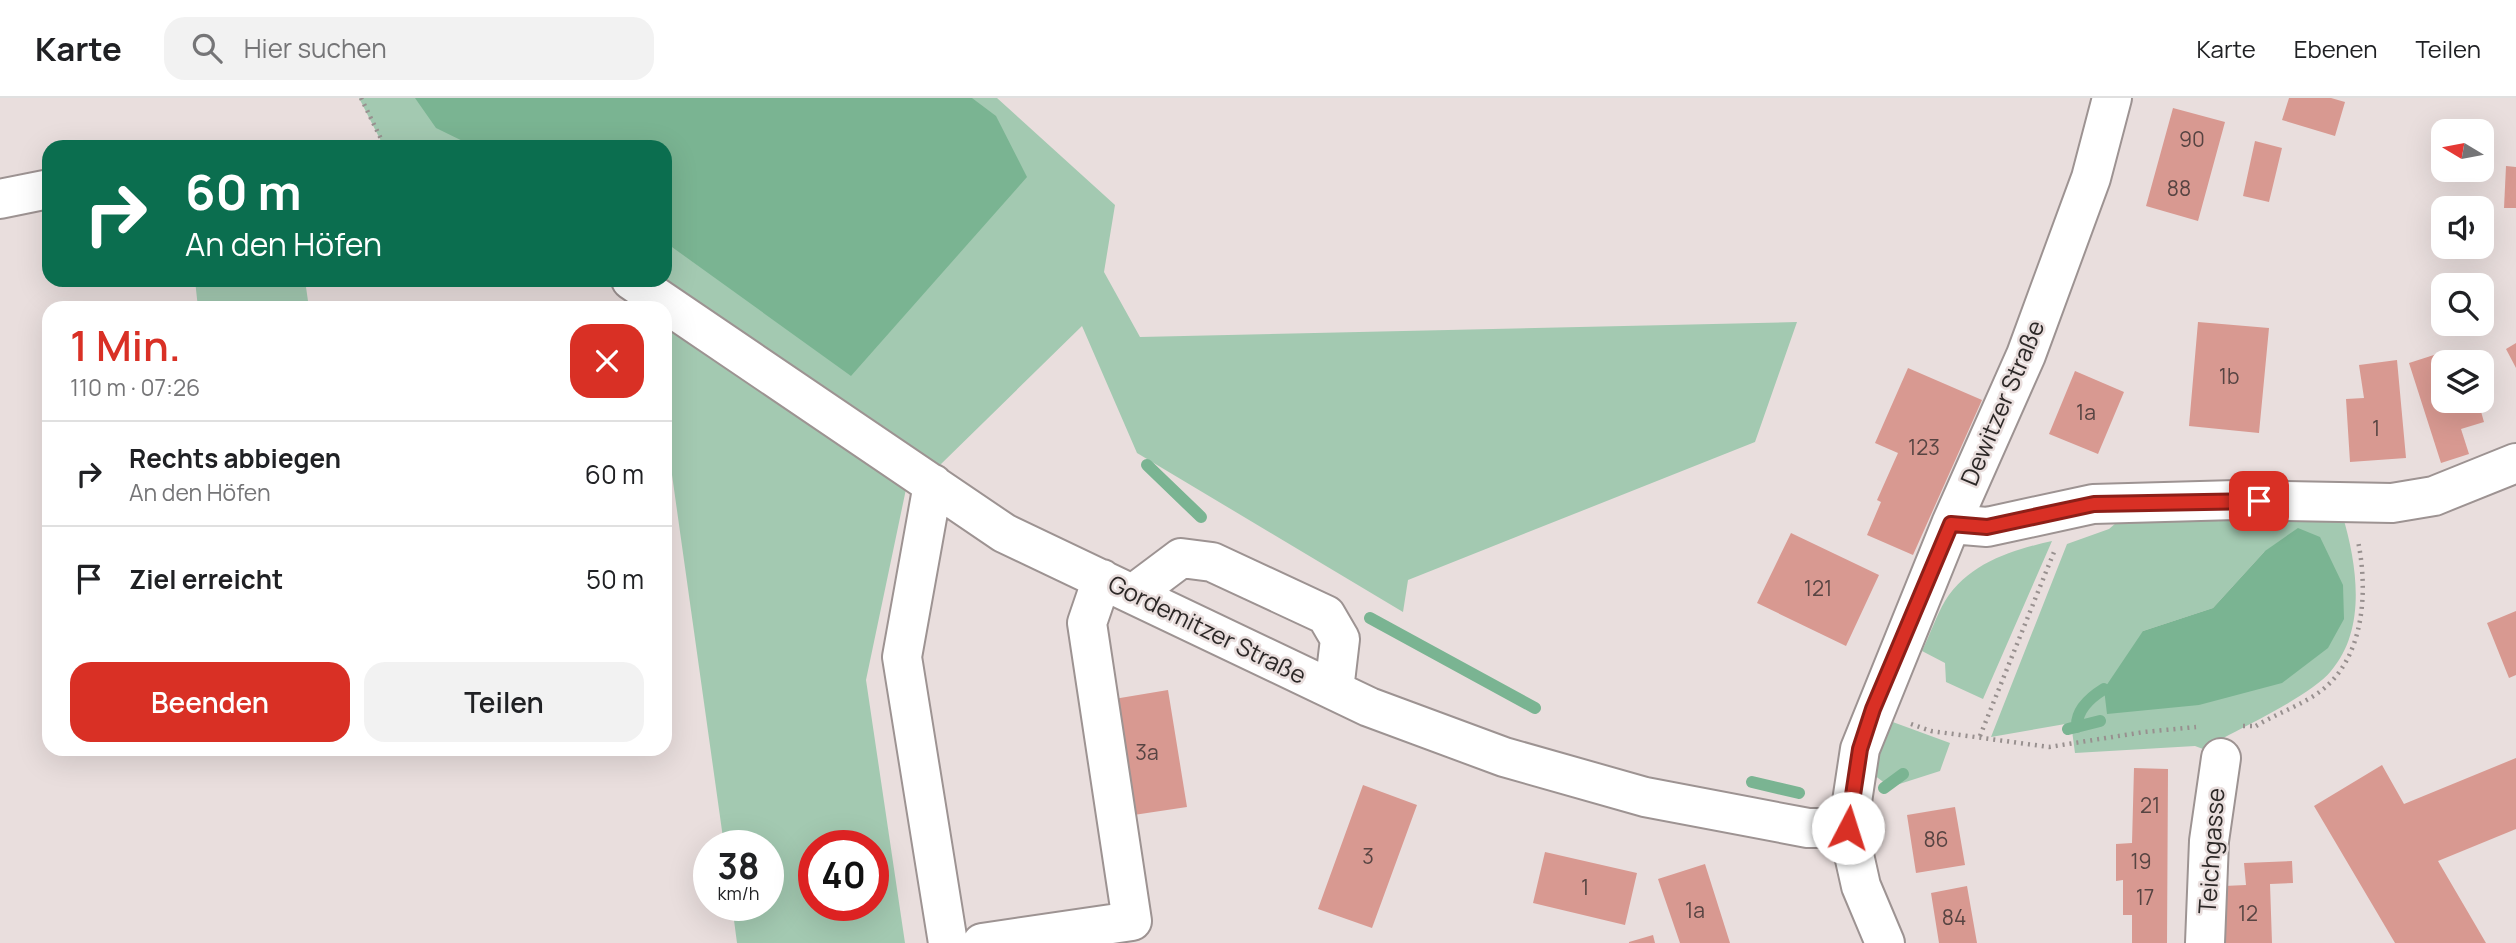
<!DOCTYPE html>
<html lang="de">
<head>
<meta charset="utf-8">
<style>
  body { margin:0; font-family:Manrope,sans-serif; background:#f2f2f2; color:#202124; height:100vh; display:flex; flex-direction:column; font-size:26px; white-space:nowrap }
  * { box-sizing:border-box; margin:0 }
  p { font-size:23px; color:#757577 }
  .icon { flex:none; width:38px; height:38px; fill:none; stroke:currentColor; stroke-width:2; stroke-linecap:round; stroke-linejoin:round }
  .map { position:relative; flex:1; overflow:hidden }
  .drawer { position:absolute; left:42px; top:203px; width:630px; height:455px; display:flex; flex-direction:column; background:#fff; border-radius:21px; box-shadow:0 7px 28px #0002 }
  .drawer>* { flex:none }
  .hud { position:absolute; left:42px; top:42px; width:630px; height:147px; border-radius:21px; box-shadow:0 7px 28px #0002; background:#0b6e4f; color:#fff; overflow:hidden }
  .needle { width:46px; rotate:280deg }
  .fabs { position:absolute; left:2431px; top:21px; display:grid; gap:14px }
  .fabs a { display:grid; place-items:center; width:63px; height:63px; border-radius:14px; background:#fff; box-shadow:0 7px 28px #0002; font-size:35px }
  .speed { position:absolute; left:693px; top:732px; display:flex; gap:14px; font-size:35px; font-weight:700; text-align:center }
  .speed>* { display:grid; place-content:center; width:91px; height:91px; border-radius:50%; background:#fff; box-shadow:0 7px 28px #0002; line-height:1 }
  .speed small { font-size:18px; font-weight:400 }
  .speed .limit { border:10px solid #d22; background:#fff; color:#111 }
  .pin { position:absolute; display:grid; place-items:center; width:60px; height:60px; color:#fff; margin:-30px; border-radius:14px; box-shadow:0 4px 10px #0006 }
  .me { position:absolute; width:77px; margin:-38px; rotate:5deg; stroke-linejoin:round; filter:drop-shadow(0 0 5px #0008) }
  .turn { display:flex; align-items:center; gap:24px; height:147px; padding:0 28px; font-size:32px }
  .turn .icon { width:91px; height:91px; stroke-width:2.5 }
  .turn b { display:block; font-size:49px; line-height:60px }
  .round { display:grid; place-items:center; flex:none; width:74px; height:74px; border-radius:21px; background:#f2f2f2 }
  .headline { display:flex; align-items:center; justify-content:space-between; height:119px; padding:0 28px }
  h1 { font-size:42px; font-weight:600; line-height:52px; color:#d93025 }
  .button { display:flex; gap:14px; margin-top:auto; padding:14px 28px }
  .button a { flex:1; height:80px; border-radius:21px; background:#d93025; color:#fff; font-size:28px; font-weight:600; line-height:80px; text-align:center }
  .button a+a { background:#f2f2f2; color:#202124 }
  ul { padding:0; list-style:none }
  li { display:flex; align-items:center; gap:21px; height:105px; padding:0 28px; border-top:2px solid #e0e0e0 }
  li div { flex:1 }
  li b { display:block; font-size:26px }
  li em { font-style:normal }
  header { display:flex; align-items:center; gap:42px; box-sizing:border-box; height:98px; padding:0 35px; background:#fff; border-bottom:2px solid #e0e0e0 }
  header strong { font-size:33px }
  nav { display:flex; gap:38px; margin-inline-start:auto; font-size:24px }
  .search { width:490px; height:63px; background:#f2f2f2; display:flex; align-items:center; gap:18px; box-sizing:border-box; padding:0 24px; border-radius:21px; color:#757577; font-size:26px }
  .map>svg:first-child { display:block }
  .green { fill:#a3c9b1; fill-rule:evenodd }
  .water { fill:#7ab492 }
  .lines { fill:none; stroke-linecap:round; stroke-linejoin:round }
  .stream { stroke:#7ab492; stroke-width:12 }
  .building { fill:#d89991 }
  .minor-casing { stroke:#9d9392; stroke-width:42 }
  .path { stroke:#98908f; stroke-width:4.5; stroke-dasharray:2 5; stroke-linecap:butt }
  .minor { stroke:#fff; stroke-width:38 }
  .route-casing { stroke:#8d1f18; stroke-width:18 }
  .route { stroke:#d93025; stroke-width:12 }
  .labels { text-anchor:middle; stroke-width:5; stroke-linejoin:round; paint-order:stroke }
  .number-label { font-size:21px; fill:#574442 }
  .street-label { font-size:24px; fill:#2c2827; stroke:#e9dedd }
</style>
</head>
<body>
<header>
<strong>Karte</strong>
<div class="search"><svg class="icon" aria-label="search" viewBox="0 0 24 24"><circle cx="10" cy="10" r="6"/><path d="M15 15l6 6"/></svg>Hier suchen</div>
<nav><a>Karte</a><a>Ebenen</a><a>Teilen</a></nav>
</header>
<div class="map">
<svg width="2516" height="845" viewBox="0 0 2516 845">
  <rect width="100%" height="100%" fill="#e9dedd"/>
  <path class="green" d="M359,0h638l118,107 -11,67 36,65 657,-15 -42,120 -347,138 -5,32 -266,-159 -55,-127 -142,139 -30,5 -44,210 39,263h-168l-5,-38h36v-60h-44l-59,-420v-278h-281zM814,747h59v60h-59z
    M195,182h110l4,28h-111z
    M2123,419h220c14,48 24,112 -12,154 -21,26 -97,60 -128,78l-8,-3 -120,7 -4,-30 -80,14 76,-193 42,-15zM2265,453l-66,154 -56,-74 70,-23z
    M2052,443l-69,158 -37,-17 -1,-19 -23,-12c8,-16 14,-35 23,-50 24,-38 67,-51 107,-60z
    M1890,623l60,22 -10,28 -50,16 -16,-12 3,-22z"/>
  <path class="water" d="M415,0h557l24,18 31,61 -176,199 -186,-134v-95h-190l-39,-19z
    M2298,430l22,9 23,48 1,34 -16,29 -46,35 -83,22 -92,9 -3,-25 39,-58 70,-23 52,-57z"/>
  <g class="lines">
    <path class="stream" d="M1147,367l54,52
      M1370,520l165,90
      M2077,629c-1,-17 14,-30 27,-38
      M2068,631l32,-8
      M1752,684l47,11
      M1884,690l19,-14"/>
  </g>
  <path class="building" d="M2289,0h42l14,4 -10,34 -53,-16z
    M2173,10l52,14 -27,99 -52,-15z
    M2255,43l27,7 -13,54 -26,-6z
    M2506,68l10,1v41h-12z
    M2198,224l71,6 -10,105 -70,-7z
    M2516,245v25l-10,-19z
    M2437,256l6,18v29h35l6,21 -23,7 8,25 -28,9 -32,-100z
    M2397,262l9,98 -56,4 -4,-63 18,-1 -5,-33z
    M1908,270l74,32 -69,155 -46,-20 14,-33 -4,-2 21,-47 -23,-10z
    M2075,273l49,21 -26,62 -49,-20z
    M1791,435l88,42 -33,71 -89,-43z
    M2516,513v64l-7,3 -22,-55z
    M1168,592l19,117 -60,9 -19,-116z
    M2516,660v71l-78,32 48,82h-91l-81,-137 68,-41 22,39z
    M2134,670l34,1 -1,174h-35v-28h-9v-35l-7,1v-37l16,-1z
    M1363,687l54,20 -45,123 -54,-19z
    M1955,709l10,58 -49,8 -9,-58z
    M1545,754l92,21 -12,52 -92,-22z
    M2292,763l1,22 -23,1 2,59h-46l-2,-57 22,-1 -2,-22z
    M1705,766l25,79h-50l-22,-64z
    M1967,788l10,57h-38l-8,-50z
    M1653,837l2,8h-26v-1z"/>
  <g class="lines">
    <g class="minor-casing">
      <path id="minor" d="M0,101l49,-10
        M631,182l373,253 365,174 135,50 141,40 163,31h40
        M933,386l-31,173 46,286
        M1951,426l36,3 106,-23 143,-4 156,3 42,-7 82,-33
        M1133,496l48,-36 31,4 114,53 14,24 -6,51
        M982,845l150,-22 -45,-298 15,-44
        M1885,845l-24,-57 -13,-58 12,-79 91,-225 75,-169 65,-177 21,-80
        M2205,845l4,-102 12,-83"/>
    </g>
    <path class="path" d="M361,0l24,49
      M1911,626l20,7 118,16 95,-15 52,-5
      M2243,628h13
      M2256,628c21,-13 47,-21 66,-36 43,-34 46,-100 36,-149
      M1980,638l74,-184"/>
    <use href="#minor" class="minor"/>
  </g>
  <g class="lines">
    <g class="route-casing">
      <path id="route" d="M1848,730l12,-79 13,-40 78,-185 36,3 107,-23 165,-3"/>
    </g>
    <use href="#route" class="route"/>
  </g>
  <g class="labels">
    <g class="number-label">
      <text x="2192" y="49">90</text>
      <text x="2179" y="98">88</text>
      <text x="2229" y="286">1b</text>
      <text x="2086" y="322">1a</text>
      <text x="2376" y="338">1</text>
      <text x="1924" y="357">123</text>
      <text x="1818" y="498">121</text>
      <text x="1147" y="662">3a</text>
      <text x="2150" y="715">21</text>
      <text x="1936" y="749">86</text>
      <text x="1368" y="766">3</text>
      <text x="2141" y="771">19</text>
      <text x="1585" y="797">1</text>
      <text x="2145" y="807">17</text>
      <text x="1695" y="820">1a</text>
      <text x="2248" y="823">12</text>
      <text x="1954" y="827">84</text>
    </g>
    <g class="street-label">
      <text transform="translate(2003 305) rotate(-67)" y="8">Dewitzer Straße</text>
      <text transform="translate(1207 532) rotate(26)" y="8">Gordemitzer Straße</text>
      <text transform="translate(2212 753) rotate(-86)" y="8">Teichgasse</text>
    </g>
  </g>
</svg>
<div class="fabs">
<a><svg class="needle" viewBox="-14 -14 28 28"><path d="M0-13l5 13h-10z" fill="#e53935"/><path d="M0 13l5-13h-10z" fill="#757577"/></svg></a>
<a><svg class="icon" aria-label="sound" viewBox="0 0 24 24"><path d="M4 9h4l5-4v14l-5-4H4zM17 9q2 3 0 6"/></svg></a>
<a><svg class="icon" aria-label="search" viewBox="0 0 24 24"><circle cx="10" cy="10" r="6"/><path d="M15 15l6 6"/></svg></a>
<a><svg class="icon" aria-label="layers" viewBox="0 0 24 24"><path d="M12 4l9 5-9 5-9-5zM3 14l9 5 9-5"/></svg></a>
</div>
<div class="speed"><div>38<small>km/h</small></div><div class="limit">40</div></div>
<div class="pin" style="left:2259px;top:403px;background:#d93025"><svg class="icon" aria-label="arrive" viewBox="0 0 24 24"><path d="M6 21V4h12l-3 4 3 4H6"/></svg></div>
<svg class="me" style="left:1848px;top:730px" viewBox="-20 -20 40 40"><circle r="19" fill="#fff"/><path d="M0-13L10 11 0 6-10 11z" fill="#d93025"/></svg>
<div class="hud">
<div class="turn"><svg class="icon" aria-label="right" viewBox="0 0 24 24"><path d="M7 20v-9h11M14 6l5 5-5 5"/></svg><div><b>60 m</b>An den Höfen</div></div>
</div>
<section class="drawer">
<div class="headline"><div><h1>1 Min.</h1><p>110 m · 07:26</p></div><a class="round" style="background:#d93025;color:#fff"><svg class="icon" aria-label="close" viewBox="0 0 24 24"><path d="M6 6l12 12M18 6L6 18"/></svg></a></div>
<ul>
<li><svg class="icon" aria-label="right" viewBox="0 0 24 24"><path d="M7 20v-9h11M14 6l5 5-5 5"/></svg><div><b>Rechts abbiegen</b><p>An den Höfen</p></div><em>60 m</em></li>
<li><svg class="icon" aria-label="arrive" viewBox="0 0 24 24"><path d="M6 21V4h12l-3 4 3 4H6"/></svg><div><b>Ziel erreicht</b></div><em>50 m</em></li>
</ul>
<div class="button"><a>Beenden</a><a>Teilen</a></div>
</section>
</div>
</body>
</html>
